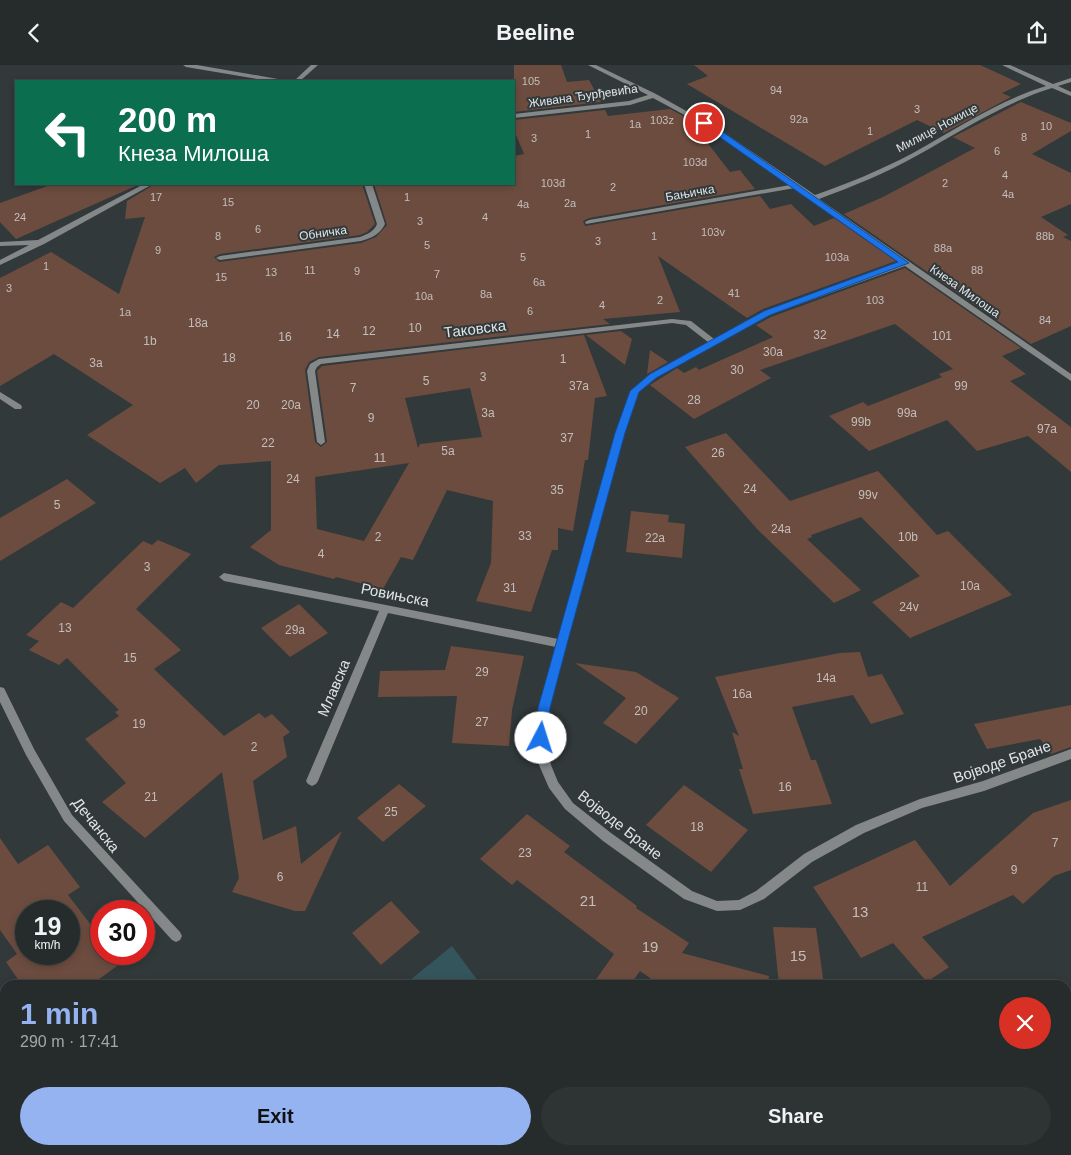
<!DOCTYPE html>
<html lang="en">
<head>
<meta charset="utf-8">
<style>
  body { margin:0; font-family:Arial,sans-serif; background:#2e3334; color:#f1f3f6; height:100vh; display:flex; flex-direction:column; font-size:19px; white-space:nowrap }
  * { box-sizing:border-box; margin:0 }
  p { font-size:16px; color:#a4a7a9 }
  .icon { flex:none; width:28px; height:28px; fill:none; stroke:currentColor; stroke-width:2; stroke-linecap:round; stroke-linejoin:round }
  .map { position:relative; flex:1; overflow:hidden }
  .details { position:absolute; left:0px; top:915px; width:1071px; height:175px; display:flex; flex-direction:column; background:#262b2c; border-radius:15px 15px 0 0; box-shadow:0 2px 8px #0003,0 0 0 1px #424748 }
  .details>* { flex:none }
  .guide { position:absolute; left:15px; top:15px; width:500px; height:105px; border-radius:0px; box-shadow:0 2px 8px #0003,0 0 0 1px #424748; background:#0b6e4f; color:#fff; overflow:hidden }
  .speed { position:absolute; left:15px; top:835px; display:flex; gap:10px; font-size:25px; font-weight:700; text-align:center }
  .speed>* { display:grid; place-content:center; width:65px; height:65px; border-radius:50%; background:#262b2c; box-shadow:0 2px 8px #0003,0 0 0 1px #424748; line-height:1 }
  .speed small { font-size:12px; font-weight:400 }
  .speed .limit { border:8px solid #d22; background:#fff; color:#111 }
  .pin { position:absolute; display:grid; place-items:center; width:42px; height:42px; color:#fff; margin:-21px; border:2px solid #fff; border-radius:50%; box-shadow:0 1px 5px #0007 }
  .me { position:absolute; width:55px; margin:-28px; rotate:5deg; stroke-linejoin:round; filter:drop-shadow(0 0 4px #0008) }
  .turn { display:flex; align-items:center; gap:18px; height:105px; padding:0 20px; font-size:22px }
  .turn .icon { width:65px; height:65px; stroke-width:2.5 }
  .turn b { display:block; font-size:35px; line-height:42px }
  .round { display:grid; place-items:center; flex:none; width:52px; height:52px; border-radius:26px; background:#2e3334 }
  .headline { display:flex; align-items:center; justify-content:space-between; height:85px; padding:0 20px }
  h1 { font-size:30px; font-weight:700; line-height:38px; color:#95b2f1 }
  .button { display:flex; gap:10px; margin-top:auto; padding:10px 20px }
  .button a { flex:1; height:58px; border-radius:30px; background:#95b2f1; color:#111; font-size:20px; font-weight:700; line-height:58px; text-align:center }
  .button a+a { background:#2e3334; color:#f1f3f6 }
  header { display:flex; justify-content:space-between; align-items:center; height:65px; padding:0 20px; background:#262b2c; font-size:22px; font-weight:700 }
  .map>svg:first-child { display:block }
  .green { fill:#35555d }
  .building { fill:#6c4c3f; fill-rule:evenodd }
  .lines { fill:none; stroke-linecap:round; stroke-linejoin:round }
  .path { stroke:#858b8d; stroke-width:4; stroke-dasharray:4.5 3; stroke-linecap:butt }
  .minor { fill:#848889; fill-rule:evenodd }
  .route { fill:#1a73e8; stroke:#114b97 }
  .labels { text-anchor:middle; stroke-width:4; stroke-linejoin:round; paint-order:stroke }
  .far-number-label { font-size:11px; fill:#c3bebc }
  .far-street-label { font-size:12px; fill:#e0e4e6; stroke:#32393b }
  .number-label { font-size:12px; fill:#c3bebc }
  .street-label { font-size:15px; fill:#e0e4e6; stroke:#32393b }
  .near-number-label { font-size:15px; fill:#c3bebc }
</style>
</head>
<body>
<header><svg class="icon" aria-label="back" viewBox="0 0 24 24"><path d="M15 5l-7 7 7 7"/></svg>Beeline<svg class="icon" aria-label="share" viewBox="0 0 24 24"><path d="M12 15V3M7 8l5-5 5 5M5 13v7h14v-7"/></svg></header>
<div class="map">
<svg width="1071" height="1090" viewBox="0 0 1071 1090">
  <rect width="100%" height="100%" fill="#32393b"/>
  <path class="green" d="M452,881l29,39h-77z
    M15,1085h589l4,5h-608z"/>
  <path class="building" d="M514,0h47l6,17 22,-2 12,22 -87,10z
    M694,0h286l41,19 -19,9 9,4 -67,36 -27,-13 -92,46 -138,-82 21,-8z
    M1021,37l50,21v8l-39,23 39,19v31l-30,13 27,18 -5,2 8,4v85l-40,18 -187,-130 39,-17 92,-49 -22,-11z
    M670,44l19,10 41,53 10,-2 15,19 -166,29 -6,3 2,5 175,-30 10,13 21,-5 23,22 20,-8 62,43 -133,48 -16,9 -89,-62 22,56 -77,7 7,5 -291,33 -10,5 -4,8 10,72 6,5 6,-5 -10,-71 5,-5 262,-31 23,61 -12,2 -7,62h-3l-12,71 -15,-3v22h-6l-21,62 -55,-11 15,-38 2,-62 -46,-11 -34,70 -12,-3 -18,32 -47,-12 -2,2 -55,-14 -29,-18 21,-17v-69l-52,4 -23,18 -11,-15 -25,15 -73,-48 46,-30 -79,-51 -54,32v-108l51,-26 68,42 26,-77 -20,2 2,-18 28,-17h207l13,40 -8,8 -7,3 -140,19 -6,3 5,5 142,-19 15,-6 11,-12 -13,-41h140v-28l10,-2 -10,-24v-10l91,-10 3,6zM470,323l12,49 -62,7 -2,4 -13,-50zM409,398l-45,78 -47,-12 -2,-52z
    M53,119h87l-124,55 -16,-17v-19z
    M905,203l116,80 -19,8 24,18 -16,7 61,46v45l-43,-36 -51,15 -30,-31 -78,31 -40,-35 34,-14 5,4 74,-29 -3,-3 14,-5 -58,-45 -135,46 11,8 -77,41 -44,-34 27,-17 7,5 12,-6 3,3 74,-33 -17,-12 15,-8z
    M621,266l11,8 -7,26 -39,-30z
    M650,285l18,12 -21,12z
    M726,368l64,68 88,-30 59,64 11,-4 64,64 -102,43 -38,-36 48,-26 -59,-59 -50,18 1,2 -5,2 54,51 -27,13 -76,-73 -73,-83z
    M67,414l29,24 -96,58v-43z
    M631,446l38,4 -1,7 17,2 -3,34 -56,-6z
    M158,475l33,14 -55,55 45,41 -27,19 70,67 35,-23 6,5 7,-4 18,18 -7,5 4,20 -34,24 10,59 33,-14 5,38 41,-33 -37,80h-10l-63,-19 7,-14 -17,-106 -77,66 -43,-36 24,-19 -41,-44 34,-23 -4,-4 4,-2 -52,-52 -8,7 -30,-15 10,-9 -13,-6 35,-33 12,6 70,-67 9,4z
    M299,539l29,29 -38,24 -29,-29z
    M451,581l73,10 -12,54 -3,36 -57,-3 5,-47 -79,1 2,-26 65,-1z
    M860,587l8,25 14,-3 22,40 -33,10 -18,-29 -61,12 19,53h5l16,44 -79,10 -14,-45h4l-11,-37 7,4 -24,-59 125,-24z
    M575,598l61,9 43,26 -43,46 -33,-21 23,-25z
    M1071,640v42l-20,7 -11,-15 -53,10 -13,-25z
    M399,719l27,22 -43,36 -26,-24z
    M684,720l64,45 -37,42 -65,-47z
    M1071,735v70l-17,6 -31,28 -10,-9 -91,42 27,30 -22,15 -34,-39 -32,15 -48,-71 102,-47 35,46 83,-73z
    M527,749l43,32 -6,6 73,54 -1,2 53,35 -7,10 87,23 -1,9h-108l-20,-14 -10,14h-38l22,-31 -97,-74 -5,5 -32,-26z
    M0,773l18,26 30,-19 32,42 -12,8 33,43v16h12l8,9 -30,22h-69l-16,-23 11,-8 -17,-24zM26,846h43v43h-43z
    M391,836l29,31 -39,33 -29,-32z
    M773,862l43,1 8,57 -45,-1z"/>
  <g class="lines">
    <path class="path" d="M1064,1085l7,3
      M985,1090l28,-5"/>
    <path class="minor" d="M183,0h14l81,14 3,2h-12l-83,-14z
      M311,0h7l-18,16h-6z
      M588,0h8l60,29 64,36 95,65c34,-12 66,-25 98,-42 43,-24 86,-53 133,-67l-44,-21h8l43,19 18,-6v4l-13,4 13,6v4l-19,-8c-48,15 -91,43 -134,67 -32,18 -64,31 -99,44l252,175v7l-166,-115 -135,49 -114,63 -17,14 -15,41 -75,275 -3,30 5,27 7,17 15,21 38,30 81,58 25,10 22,-1 17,-9 48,-37 52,-29 64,-26 63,-18 88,-32v10l-87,32 -62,17 -58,25 -52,29 -48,37 -24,11 -23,1 -33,-12 -81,-58 -38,-32 -16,-21 -10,-23 -3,-27 3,-30 17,-61 -168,-34 -70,168 -2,3 -4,2 -4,-2 -2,-3 73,-170 -155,-30 -5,-4 5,-4 334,66 58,-206 15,-42 19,-17 58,-32 -22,-17 -14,-2 -351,41 -4,3 -2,4 10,71 -4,3 -4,-3 -10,-71 3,-7 9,-5 353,-40 19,2 23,18 50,-28 136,-49 -105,-74 -209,36 -1,-2 4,-2 201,-35 -74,-53 -63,-34 -23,7 -116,13v-4l115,-13 19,-6z
      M144,119h9l-109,60 -44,21v-5l29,-15 -29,1v-4l38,-2z
      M364,119h8l13,40c-5,10 -13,14 -24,17l-141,19 -4,-2 4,-2 140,-19c7,-3 14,-5 17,-13z
      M0,327l21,13 1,2 -1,2h-6l-15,-10z
      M0,622l4,1 30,61 38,66 108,117 2,4 -2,4 -4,2 -4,-2 -108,-119 -38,-66 -26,-53z"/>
  </g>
  <path class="route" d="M701,56h6l202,142 -139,52 -114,63 -17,14 -14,41 -58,211 -17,64 -3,30 -6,5 -6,-5 3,-30 77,-275 15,-42 20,-17 114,-63 134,-49 -197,-138z"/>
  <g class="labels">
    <g class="far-number-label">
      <text x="531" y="20">105</text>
      <text x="776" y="29">94</text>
      <text x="917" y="48">3</text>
      <text x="799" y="58">92a</text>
      <text x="662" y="59">103z</text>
      <text x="635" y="63">1a</text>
      <text x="1046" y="65">10</text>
      <text x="870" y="70">1</text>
      <text x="588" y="73">1</text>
      <text x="1024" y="76">8</text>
      <text x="534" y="77">3</text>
      <text x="997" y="90">6</text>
      <text x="695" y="101">103d</text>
      <text x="1005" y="114">4</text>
      <text x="553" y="122">103đ</text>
      <text x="945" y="122">2</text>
      <text x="613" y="126">2</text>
      <text x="1008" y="133">4a</text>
      <text x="156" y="136">17</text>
      <text x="407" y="136">1</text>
      <text x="228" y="141">15</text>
      <text x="570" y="142">2a</text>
      <text x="523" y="143">4a</text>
      <text x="20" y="156">24</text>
      <text x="485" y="156">4</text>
      <text x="420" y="160">3</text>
      <text x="258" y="168">6</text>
      <text x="713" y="171">103v</text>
      <text x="218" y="175">8</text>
      <text x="654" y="175">1</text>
      <text x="1045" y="175">88b</text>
      <text x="598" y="180">3</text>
      <text x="427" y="184">5</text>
      <text x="943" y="187">88a</text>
      <text x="158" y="189">9</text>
      <text x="523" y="196">5</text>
      <text x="837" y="196">103a</text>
      <text x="46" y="205">1</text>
      <text x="310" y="209">11</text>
      <text x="977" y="209">88</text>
      <text x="357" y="210">9</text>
      <text x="271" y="211">13</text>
      <text x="437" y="213">7</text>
      <text x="221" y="216">15</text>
      <text x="539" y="221">6a</text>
      <text x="9" y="227">3</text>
      <text x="734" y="232">41</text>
      <text x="486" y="233">8a</text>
      <text x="424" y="235">10a</text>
      <text x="660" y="239">2</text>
      <text x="875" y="239">103</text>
      <text x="602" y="244">4</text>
      <text x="530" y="250">6</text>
      <text x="125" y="251">1a</text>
      <text x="1045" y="259">84</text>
    </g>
    <g class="far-street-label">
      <text transform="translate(583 31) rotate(-8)" y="4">Живана Ђурђевића</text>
      <text transform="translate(937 63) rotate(-28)" y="4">Милице Ножице</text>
      <text transform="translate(690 128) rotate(-10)" y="4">Бањичка</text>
      <text transform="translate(323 168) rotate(-8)" y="4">Обничка</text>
      <text transform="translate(965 226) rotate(35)" y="4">Кнеза Милоша</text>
    </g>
    <g class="number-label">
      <text x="198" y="262">18a</text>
      <text x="415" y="267">10</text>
      <text x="369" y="270">12</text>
      <text x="333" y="273">14</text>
      <text x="820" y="274">32</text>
      <text x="942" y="275">101</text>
      <text x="285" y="276">16</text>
      <text x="150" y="280">1b</text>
      <text x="773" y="291">30a</text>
      <text x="229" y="297">18</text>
      <text x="563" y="298">1</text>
      <text x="96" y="302">3a</text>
      <text x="737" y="309">30</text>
      <text x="483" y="316">3</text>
      <text x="426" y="320">5</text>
      <text x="579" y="325">37a</text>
      <text x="961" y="325">99</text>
      <text x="353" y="327">7</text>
      <text x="694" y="339">28</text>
      <text x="253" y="344">20</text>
      <text x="291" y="344">20a</text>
      <text x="488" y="352">3a</text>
      <text x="907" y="352">99a</text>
      <text x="371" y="357">9</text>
      <text x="861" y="361">99b</text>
      <text x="1047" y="368">97a</text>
      <text x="567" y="377">37</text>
      <text x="268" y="382">22</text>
      <text x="448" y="390">5a</text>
      <text x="718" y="392">26</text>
      <text x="380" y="397">11</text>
      <text x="293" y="418">24</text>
      <text x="750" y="428">24</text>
      <text x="557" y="429">35</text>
      <text x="868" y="434">99v</text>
      <text x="57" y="444">5</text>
      <text x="781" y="468">24a</text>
      <text x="525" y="475">33</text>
      <text x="378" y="476">2</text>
      <text x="908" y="476">10b</text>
      <text x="655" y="477">22a</text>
      <text x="321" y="493">4</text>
      <text x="147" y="506">3</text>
      <text x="970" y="525">10a</text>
      <text x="510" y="527">31</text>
      <text x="909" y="546">24v</text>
      <text x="65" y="567">13</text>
      <text x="295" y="569">29a</text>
      <text x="130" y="597">15</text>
      <text x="482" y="611">29</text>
      <text x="826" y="617">14a</text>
      <text x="742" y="633">16a</text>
      <text x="641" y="650">20</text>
      <text x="482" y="661">27</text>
      <text x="139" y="663">19</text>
      <text x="254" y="686">2</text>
      <text x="785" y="726">16</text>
      <text x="151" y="736">21</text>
      <text x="391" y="751">25</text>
      <text x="697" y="766">18</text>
      <text x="1055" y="782">7</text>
      <text x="525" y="792">23</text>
      <text x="1014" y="809">9</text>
      <text x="280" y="816">6</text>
      <text x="922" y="826">11</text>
    </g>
    <g class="street-label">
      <text transform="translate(475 264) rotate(-7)" y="5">Таковска</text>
      <text transform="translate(395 530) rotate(11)" y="5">Ровињска</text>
      <text transform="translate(334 623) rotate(-67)" y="5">Млавска</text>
      <text transform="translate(1002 697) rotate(-19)" y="5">Војводе Бране</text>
      <text transform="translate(96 760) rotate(51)" y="5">Дечанска</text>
      <text transform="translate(620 760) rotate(38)" y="5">Војводе Бране</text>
    </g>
    <g class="near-number-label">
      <text x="588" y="841">21</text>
      <text x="860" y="852">13</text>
      <text x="650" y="887">19</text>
      <text x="798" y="896">15</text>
    </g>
  </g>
</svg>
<div class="speed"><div>19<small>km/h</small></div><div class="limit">30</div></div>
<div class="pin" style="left:704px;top:58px;background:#d93025"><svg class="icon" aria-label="arrive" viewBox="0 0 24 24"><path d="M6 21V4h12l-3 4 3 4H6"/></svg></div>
<svg class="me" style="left:541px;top:673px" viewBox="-20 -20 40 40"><circle r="19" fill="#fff"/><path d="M0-13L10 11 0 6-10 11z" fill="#1a73e8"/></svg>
<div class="guide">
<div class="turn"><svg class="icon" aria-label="left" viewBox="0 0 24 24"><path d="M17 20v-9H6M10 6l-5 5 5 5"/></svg><div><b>200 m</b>Кнеза Милоша</div></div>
</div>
<section class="details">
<div class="headline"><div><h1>1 min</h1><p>290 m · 17:41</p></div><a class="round" style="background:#d93025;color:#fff"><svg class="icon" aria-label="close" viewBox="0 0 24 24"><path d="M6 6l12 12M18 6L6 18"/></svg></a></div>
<div class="button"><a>Exit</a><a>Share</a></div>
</section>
</div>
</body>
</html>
